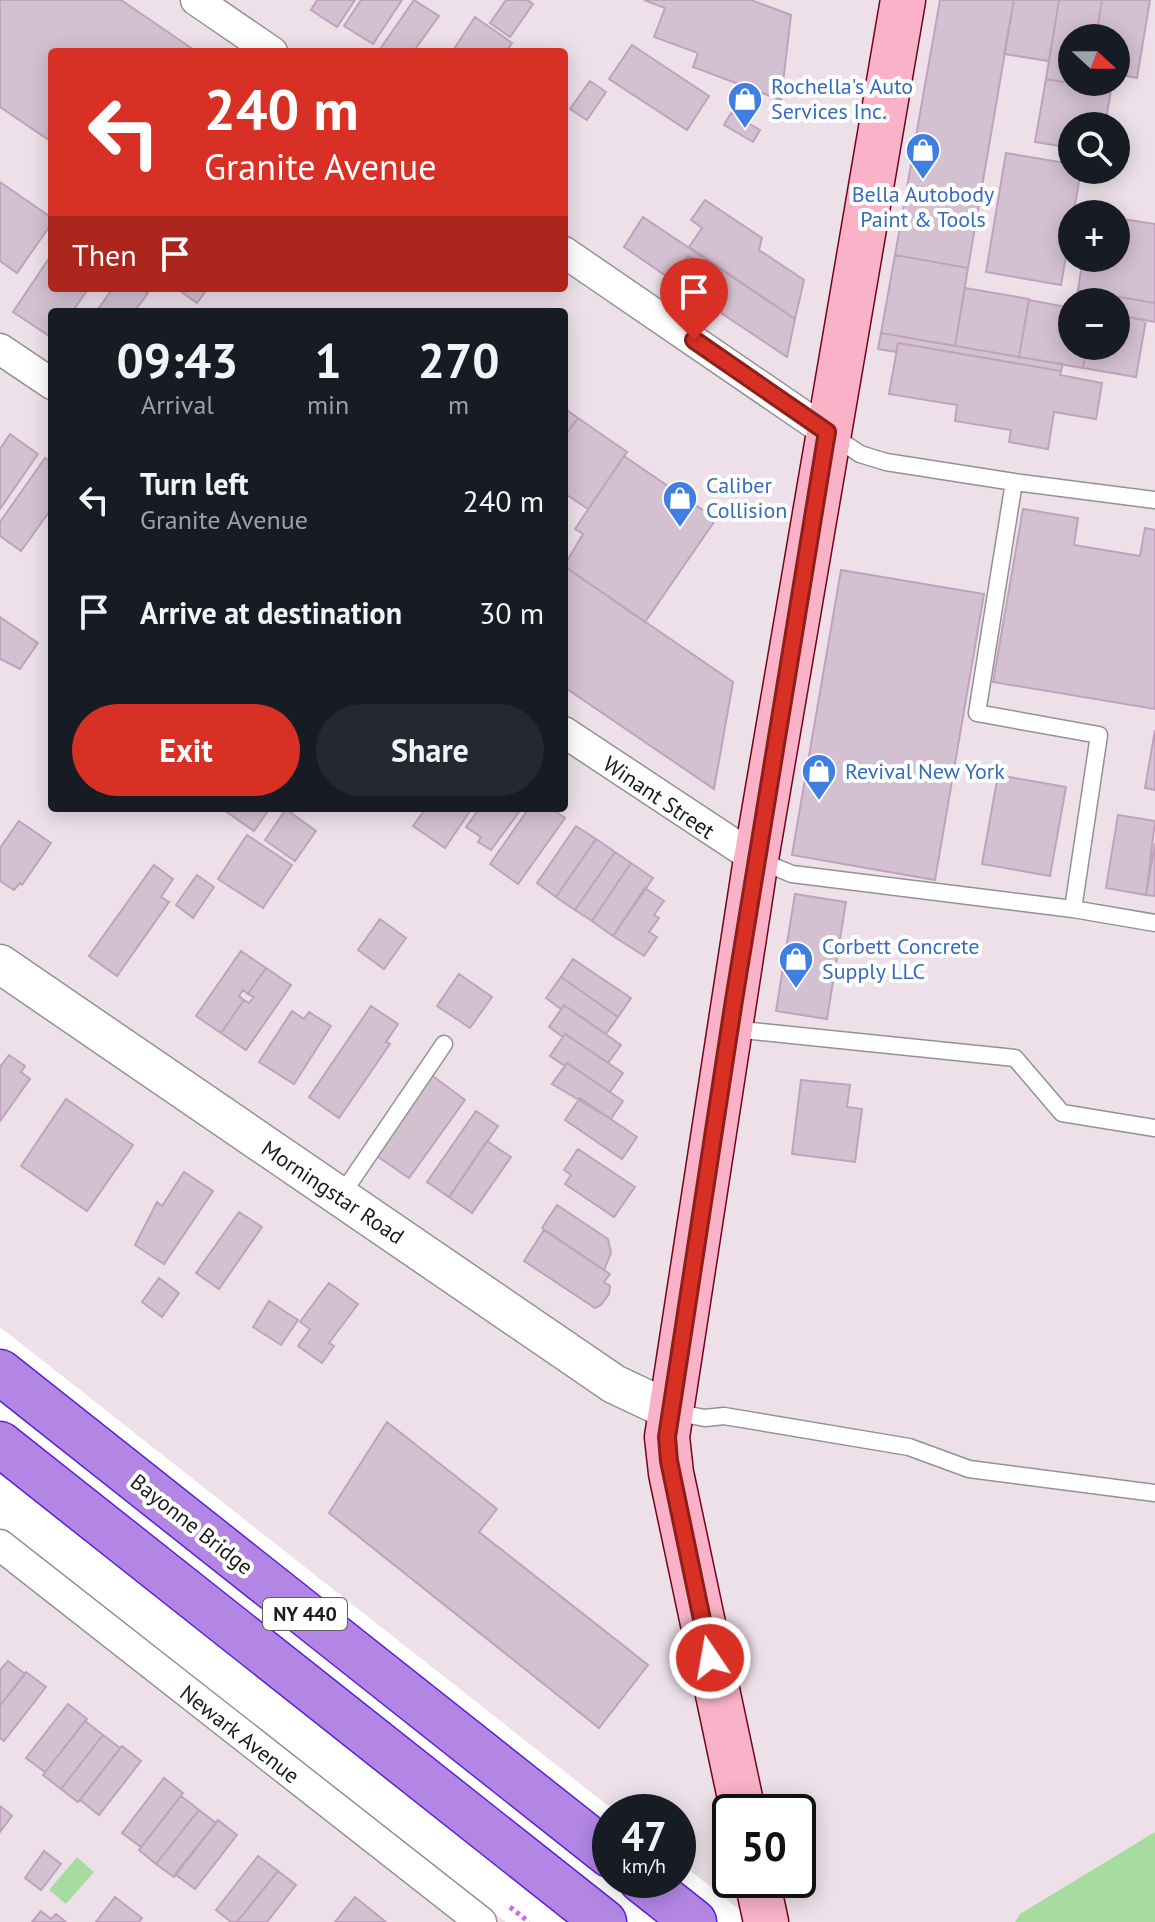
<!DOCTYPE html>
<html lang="en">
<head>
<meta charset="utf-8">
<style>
  body { margin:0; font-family:"PT Sans",sans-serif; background:#242831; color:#f1f3f6; height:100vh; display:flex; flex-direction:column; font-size:30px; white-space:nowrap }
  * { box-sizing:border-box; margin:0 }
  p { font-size:26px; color:#9ea1a6 }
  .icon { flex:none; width:44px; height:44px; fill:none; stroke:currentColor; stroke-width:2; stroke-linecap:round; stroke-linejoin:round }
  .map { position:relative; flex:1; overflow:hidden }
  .drawer { position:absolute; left:48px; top:308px; width:520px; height:504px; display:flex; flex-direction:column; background:#171b24; border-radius:8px; box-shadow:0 4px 20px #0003 }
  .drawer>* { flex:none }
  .hud { position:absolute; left:48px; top:48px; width:520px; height:244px; border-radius:8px; box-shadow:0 4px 20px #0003; background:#d93025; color:#fff; overflow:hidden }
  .needle { width:52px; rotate:111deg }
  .fabs { position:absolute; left:1058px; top:24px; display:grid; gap:16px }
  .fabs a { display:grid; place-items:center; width:72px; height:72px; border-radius:50%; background:#171b24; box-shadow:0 4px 20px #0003; font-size:40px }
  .speed { position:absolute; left:592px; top:1794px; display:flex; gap:16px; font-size:40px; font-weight:700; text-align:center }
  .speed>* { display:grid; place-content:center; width:104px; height:104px; border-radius:50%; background:#171b24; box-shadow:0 4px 20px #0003; line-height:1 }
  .speed small { font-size:20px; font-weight:400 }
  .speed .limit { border:4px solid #111; border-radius:12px; background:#fff; color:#111 }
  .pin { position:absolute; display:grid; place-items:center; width:68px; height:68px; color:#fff; margin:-82px -34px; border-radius:50% 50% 50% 0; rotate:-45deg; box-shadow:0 0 8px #0007 }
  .pin .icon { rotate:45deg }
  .me { position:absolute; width:88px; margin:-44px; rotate:348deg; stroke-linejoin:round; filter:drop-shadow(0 0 6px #0008) }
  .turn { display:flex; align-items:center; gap:28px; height:168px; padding:0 24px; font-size:36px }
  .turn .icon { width:104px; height:104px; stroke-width:2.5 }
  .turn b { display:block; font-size:56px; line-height:68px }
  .then { display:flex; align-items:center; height:76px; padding:0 24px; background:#0003; gap:16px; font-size:30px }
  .eta { display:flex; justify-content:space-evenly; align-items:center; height:136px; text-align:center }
  .eta b { font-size:48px; font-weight:700; line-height:56px }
  .primary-button { display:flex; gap:16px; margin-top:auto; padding:16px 24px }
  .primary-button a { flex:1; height:92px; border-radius:48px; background:#d93025; color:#fff; font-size:32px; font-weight:700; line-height:92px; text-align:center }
  .primary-button a+a { background:#242831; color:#f1f3f6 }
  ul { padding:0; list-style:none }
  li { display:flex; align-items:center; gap:24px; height:112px; padding:0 24px }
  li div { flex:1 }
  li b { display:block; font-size:30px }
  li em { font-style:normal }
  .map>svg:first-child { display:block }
  .water { fill:#a7dca0 }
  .pier { fill:#fff }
  .building { fill:#d3c1d2; stroke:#bfa3bc; stroke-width:2 }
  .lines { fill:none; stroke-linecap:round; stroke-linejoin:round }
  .service-casing { stroke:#929292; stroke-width:19 }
  .minor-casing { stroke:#929292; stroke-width:33 }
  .tertiary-casing { stroke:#929292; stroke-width:41 }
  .secondary-casing { stroke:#71041e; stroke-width:47 }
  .motorway-casing { stroke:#5a22d6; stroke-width:47 }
  .path { stroke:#d664fa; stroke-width:5; stroke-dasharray:4 4; stroke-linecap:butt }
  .service { stroke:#fff; stroke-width:16 }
  .minor { stroke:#fff; stroke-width:30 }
  .tertiary { stroke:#fff; stroke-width:38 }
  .secondary { stroke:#f9b2c7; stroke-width:44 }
  .motorway { stroke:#b386e6; stroke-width:44 }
  .route-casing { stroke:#8d1f18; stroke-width:20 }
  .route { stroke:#d93025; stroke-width:14 }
  .labels { text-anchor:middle; stroke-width:8; stroke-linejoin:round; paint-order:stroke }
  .shield { fill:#fff; stroke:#5f5f5f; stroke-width:2 }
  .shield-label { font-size:20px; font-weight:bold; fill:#1b1b1b }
  .shop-label { font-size:22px; fill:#366cbe; stroke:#fff; text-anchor:start }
  .street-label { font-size:22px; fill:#1b1b1b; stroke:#fff }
</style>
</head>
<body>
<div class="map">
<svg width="1155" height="1922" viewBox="0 0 1155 1922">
  <rect width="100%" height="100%" fill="#ede0e9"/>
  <path class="water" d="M1155,1832v90h-140l5,-8z
    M77,1857l17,15 -28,32 -17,-14z"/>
  <path class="pier" d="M0,1327l616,485h-6v68h68v-19l77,61h-249l-506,-393z"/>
  <path class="building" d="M0,0h121l76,52h-145v90l-52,-35z
    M317,0h38l-18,27 -26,-17z
    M361,0h41l-29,44 -29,-18z
    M414,0l25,16 -26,36h-35z
    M506,0h21l6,4 -23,33 -20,-14z
    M644,0h107l40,15 -10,85 -88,-33 5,-14 -44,-16 11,-29z
    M940,0h74l-46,268 -73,-13z
    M1014,0h45l-10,61 -45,-7z
    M1059,0h43l-6,38h-24v44h16l-1,4 -41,-7z
    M1102,0h48l-13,78 -21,-4v-36h-20z
    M475,17l37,26 -6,9h-54z
    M632,45l77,51 -22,34 -78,-51z
    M1046,79l65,11 -6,36h-33v22l-37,-6z
    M590,81l16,11 -19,28 -17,-11z
    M731,113l29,17 -7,12 -29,-17z
    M1006,153l66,11v6h9l-20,115 -75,-13z
    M0,182l52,36v5l-35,50 -17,-12z
    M705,200l57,38 -3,12 45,30 -9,39 -106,-72 13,-19 -11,-8z
    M643,217l152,102 -8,38 -84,-56 6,-9 -20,-13 11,-15 -12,-8 -16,24 -48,-33z
    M1116,218l39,6v79l-77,-13 5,-32h33z
    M52,254v34h37l-17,24h-20v26l-39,-26z
    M895,255l73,13 -13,78 -74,-13z
    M113,288h27l8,5 -14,19h-38z
    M176,288h32l-11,15z
    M965,288l64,11 -10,58 -64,-11z
    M1078,290l77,13v19l-39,-7v-13h-41z
    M1029,300l43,8v38h15l-4,22 -64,-11z
    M1116,315l30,5 -10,57 -53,-9 4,-22h29z
    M881,333l138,24 44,7 -2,7 -163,-28 -2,9 -18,-3z
    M898,343l163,28 -1,4 42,8 -6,36 -42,-7 -6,37 -39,-7 2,-12 -56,-9 2,-16 -68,-11z
    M564,408l14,10 -14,19z
    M578,418l49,34 -39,57 -24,-16v-56z
    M10,434l28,20 -38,55v-60z
    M624,456l92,63 -71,103 -81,-56 19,-32 -8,-5z
    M45,458l7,4v46l-31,43 -21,-15v-14z
    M1023,509l55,9 -4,27 66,11 5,-28 10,2v179l-162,-27z
    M564,566l169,116 -19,107 -150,-102z
    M841,570l143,24 -49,286 -143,-25z
    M0,617l38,26 -18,26 -20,-10z
    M1155,730v60l-10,-2z
    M998,775l68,12 -16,89 -68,-12z
    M221,808h49l-16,23z
    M426,808h46l-27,40 -32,-22z
    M480,808h42l-31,42 -13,-8 3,-5 -15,-10z
    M529,808h21l15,10 -47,66 -28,-20z
    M286,809l30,22 -21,30 -30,-21z
    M1118,815l37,6 -9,74 -40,-7z
    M19,821l32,22 -29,42 -2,-2 -6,7 -14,-9v-33z
    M576,826l20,13 -40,58 -19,-14z
    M247,835l45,30 -29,43 -45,-29z
    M596,839l19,13 -40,58 -19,-13z
    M1155,843v53l-9,-1z
    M615,852l16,11 -39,58 -17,-11z
    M631,863l22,15 -40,58 -21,-15z
    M154,865l19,14 -12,18 8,5 -52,74 -28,-20z
    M197,875l17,12 -21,31 -17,-13z
    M645,888l19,13 -10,14 5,3 -10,14 8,5 -13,19 -31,-20z
    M795,894l51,8 -19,117 -51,-8z
    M380,919l26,19 -22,31 -26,-19z
    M241,951l25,17 -18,26 -5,-4 -4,6 5,4 -23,33 -25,-17z
    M573,959l58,39 -13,19 -57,-40z
    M266,968l25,17 -45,65 -25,-17 23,-33 5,3 5,-6 -6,-3z
    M459,974l33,23 -22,31 -33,-22z
    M561,977l57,40 -12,17 -42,-29 -3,4 -15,-11z
    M564,1005l57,40 -13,18 -43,-29 -2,3 -14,-10z
    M371,1006l27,18 -12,18 4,2 -51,74 -30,-21z
    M292,1011l12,8 5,-7 22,14 -37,58 -35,-22z
    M565,1034l58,39 -13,19 -43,-29 -2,3 -15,-10z
    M9,1055l16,11 -4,6 9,7 -30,42v-54z
    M567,1063l56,38 -12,18 -59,-35z
    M430,1074l35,26 -56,78 -35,-24z
    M801,1080l49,5 -3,22 15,2 -7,53 -63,-8z
    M580,1098l57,39 -15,22 -57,-39z
    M66,1099l67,46 -46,66 -66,-45z
    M476,1111l22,15 -49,71 -22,-15z
    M487,1141l24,16 -39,56 -23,-16z
    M578,1149l57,38 -21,30 -49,-33 6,-9 -7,-5z
    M184,1172l29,19 -49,73 -29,-19 22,-43 5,4z
    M557,1205l51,34 3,14 -7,17 -62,-42z
    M239,1212l23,15 -43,62 -23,-16z
    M544,1230l66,44 -6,8 6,4 -1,8 -8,11 -6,3 -71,-47z
    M159,1278l20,15 -17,24 -20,-15z
    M329,1283l29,21 -29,39 5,3 -12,17 -24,-17 12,-17 -10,-7z
    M269,1301l29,19 -17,25 -28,-18z
    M387,1422l110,87 -18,23 169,133 -49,63 -270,-215z
    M8,1661l17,13 -25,32v-36z
    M26,1672l20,15 -42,54 -4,-3v-32z
    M68,1704l19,15 -42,53 -19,-14z
    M85,1721l18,14 -42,54 -18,-14z
    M103,1735l17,13 -42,54 -17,-13z
    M122,1746l19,15 -42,54 -19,-15z
    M164,1778l19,15 -42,54 -19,-14z
    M181,1796l18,14 -43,54 -17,-14z
    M0,1806l12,10 -12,16z
    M199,1810l17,13 -42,54 -18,-13z
    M218,1820l19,15 -42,54 -20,-15z
    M44,1851l17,13 -20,26 -16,-12z
    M258,1856l20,15 -41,51h-6l-15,-12z
    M278,1871l18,14 -29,37h-30z
    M115,1897l27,21 -3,4h-43z
    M355,1897l31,25h-51z
    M41,1911l10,8 5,-5 10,8h-34z"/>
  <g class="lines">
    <g class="service-casing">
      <path id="service" d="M1014,482l141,18
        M758,860l34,14 281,35 26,-174 -122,-22 37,-231 -128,-20 -26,-8 -27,-18
        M1073,909l82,14
        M733,1029l282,29 47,55 93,15
        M340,1197l104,-153
        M672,1412l33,6 19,-2 185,31 60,22 186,24"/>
    </g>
    <g class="minor-casing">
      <path id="minor" d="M196,0l76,52
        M564,252l263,180
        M0,349l52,35
        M564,732l192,127
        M0,1545l481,377"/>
    </g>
    <g class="tertiary-casing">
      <path id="tertiary" d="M0,964l614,420 57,27"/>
    </g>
    <g class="secondary-casing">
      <path id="secondary" d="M743,1812l-72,-339 -4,-36 89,-578 147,-859
        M757,1880l9,42"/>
    </g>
    <g class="motorway-casing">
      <path id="motorway" d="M0,1372l610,483
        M0,1444l604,478
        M641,1880l53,42"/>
    </g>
    <path class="path" d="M510,1907l19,15"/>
    <use href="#service" class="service"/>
    <use href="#minor" class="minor"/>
    <use href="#tertiary" class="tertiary"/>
    <use href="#secondary" class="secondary"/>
    <use href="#motorway" class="motorway"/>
  </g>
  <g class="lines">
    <g class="route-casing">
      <path id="route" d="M694,340l133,92 -93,568 -67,437 2,24 41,197"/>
    </g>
    <use href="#route" class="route"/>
  </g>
  <defs>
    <g id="shop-pin" transform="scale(1.8)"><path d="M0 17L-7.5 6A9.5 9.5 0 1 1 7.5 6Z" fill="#3f7fe0" stroke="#fff"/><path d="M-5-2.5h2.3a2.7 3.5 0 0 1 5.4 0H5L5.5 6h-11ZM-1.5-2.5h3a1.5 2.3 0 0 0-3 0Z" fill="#fff"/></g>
  </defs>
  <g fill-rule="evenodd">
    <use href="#shop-pin" x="745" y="99"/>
    <use href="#shop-pin" x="923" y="150"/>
    <use href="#shop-pin" x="680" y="498"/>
    <use href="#shop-pin" x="819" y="771"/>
    <use href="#shop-pin" x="796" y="959"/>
  </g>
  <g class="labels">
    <rect class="shield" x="263" y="1598" width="84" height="32" rx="6"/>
    <g class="shield-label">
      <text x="305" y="1621">NY 440</text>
    </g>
    <g class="shop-label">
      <text x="771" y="94">Rochella's Auto<tspan x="771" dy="25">Services Inc.</tspan></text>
      <text x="923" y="202" text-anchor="middle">Bella Autobody<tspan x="923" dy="25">Paint &amp; Tools</tspan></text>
      <text x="706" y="493">Caliber<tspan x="706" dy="25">Collision</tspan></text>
      <text x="845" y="779">Revival New York</text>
      <text x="822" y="954">Corbett Concrete<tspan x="822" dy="25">Supply LLC</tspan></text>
    </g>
    <g class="street-label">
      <text transform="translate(659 797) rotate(34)" y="8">Winant Street</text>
      <text transform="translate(333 1192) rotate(34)" y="8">Morningstar Road</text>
      <text transform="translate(192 1524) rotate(38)" y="8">Bayonne Bridge</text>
      <text transform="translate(240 1734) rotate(38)" y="8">Newark Avenue</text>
    </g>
  </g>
</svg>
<div class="fabs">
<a><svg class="needle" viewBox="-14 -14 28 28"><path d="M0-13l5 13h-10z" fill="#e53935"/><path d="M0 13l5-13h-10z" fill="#9ea1a6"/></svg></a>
<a><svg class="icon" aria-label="search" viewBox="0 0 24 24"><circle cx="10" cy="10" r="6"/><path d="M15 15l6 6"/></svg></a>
<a>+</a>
<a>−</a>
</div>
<div class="speed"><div>47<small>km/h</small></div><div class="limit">50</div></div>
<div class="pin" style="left:694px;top:340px;background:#d93025"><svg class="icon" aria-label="arrive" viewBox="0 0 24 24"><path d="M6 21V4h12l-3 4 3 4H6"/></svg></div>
<svg class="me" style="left:710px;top:1658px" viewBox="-20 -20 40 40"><circle r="17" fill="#d93025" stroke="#fff" stroke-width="3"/><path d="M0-11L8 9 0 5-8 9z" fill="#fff"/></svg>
<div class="hud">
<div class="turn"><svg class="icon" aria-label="left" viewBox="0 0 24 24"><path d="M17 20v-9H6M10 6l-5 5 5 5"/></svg><div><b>240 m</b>Granite Avenue</div></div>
<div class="then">Then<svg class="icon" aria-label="arrive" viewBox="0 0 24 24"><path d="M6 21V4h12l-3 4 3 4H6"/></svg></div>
</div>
<section class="drawer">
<div class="eta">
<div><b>09:43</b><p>Arrival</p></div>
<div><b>1</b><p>min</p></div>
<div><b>270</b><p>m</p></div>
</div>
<ul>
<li><svg class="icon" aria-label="left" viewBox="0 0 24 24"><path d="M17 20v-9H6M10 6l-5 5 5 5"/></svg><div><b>Turn left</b><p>Granite Avenue</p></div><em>240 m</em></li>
<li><svg class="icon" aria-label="arrive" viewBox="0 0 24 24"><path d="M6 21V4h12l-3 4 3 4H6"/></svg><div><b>Arrive at destination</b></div><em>30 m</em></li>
</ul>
<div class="primary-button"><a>Exit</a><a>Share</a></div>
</section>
</div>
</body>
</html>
